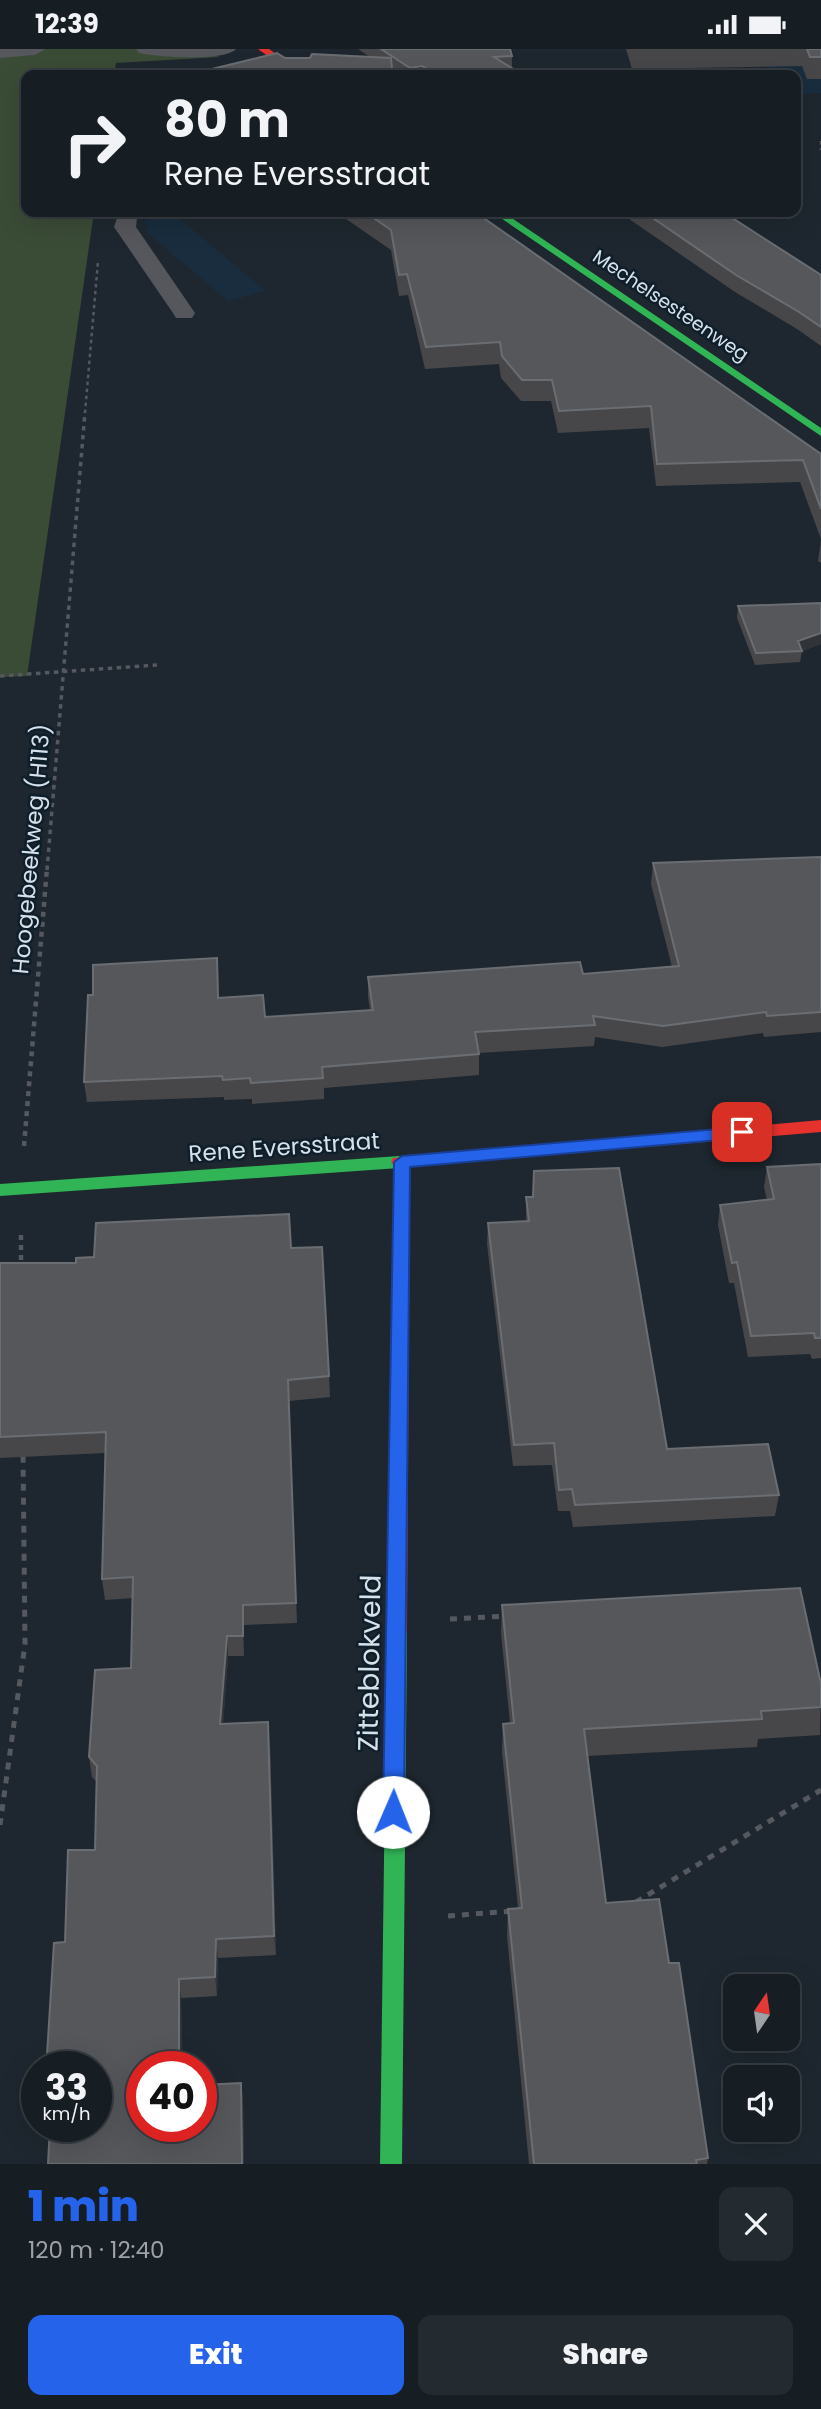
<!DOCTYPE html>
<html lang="en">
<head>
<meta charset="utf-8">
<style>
  body { margin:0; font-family:Poppins,sans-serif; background:#232a30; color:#f1f3f6; height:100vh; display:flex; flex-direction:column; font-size:26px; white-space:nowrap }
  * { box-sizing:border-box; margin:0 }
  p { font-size:23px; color:#9ea2a6 }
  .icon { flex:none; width:38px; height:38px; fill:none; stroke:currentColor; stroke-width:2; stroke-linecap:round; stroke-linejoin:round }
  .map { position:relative; height:2115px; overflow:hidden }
  .drawer { display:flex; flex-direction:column; background:#161d23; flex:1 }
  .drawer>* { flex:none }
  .hud { position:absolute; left:21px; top:21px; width:780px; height:147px; border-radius:14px; box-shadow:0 7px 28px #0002,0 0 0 2px #353b41; background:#161d23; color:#f1f3f6; overflow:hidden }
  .needle { width:46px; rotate:13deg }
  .tools { position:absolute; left:723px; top:1925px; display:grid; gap:14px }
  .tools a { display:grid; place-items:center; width:77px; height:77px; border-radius:14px; background:#161d23; box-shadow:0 7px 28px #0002,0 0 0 2px #353b41; font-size:35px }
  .speed { position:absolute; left:21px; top:2002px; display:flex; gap:14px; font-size:35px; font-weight:700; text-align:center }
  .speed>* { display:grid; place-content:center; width:91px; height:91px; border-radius:50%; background:#161d23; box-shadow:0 7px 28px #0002,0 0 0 2px #353b41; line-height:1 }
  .speed small { font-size:18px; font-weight:400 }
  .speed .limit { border:10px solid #d22; background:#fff; color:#111 }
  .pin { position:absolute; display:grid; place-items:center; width:60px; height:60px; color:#fff; margin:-30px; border-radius:14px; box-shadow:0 4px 10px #0006 }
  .me { position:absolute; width:77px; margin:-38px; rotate:1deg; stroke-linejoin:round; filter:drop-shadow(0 0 5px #0008) }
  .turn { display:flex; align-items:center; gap:24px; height:147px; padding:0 28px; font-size:32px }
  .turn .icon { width:91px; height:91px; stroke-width:2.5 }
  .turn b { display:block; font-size:49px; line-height:60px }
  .round { display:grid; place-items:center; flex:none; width:74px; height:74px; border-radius:14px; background:#232a30 }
  .headline { display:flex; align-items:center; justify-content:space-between; height:119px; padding:0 28px }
  h1 { font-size:42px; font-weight:800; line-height:52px; color:#2563eb }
  .cta { display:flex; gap:14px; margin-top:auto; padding:14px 28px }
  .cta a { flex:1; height:80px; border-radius:14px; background:#2563eb; color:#fff; font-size:28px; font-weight:800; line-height:80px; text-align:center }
  .cta a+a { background:#232a30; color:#f1f3f6 }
  .status { display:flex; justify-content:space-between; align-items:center; height:49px; padding:0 35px; background:#161d23; direction:ltr }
  .status svg { height:19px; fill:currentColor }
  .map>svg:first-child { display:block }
  .built { fill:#192d3e }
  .green { fill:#3a4b36 }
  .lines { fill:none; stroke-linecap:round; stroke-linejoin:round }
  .path-far3 { stroke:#55585e; stroke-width:2.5; stroke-dasharray:3.5 3.5; stroke-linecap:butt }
  .path-far2 { stroke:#55585e; stroke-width:3.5; stroke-dasharray:4.5 4.5; stroke-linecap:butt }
  .path-far1 { stroke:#55585e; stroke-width:4.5; stroke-dasharray:5 5; stroke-linecap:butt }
  .path { stroke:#55585e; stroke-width:5; stroke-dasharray:7 7; stroke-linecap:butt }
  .lane { fill:#55575c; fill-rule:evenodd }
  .fast { fill:#30b455; fill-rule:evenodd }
  .jam { fill:#e5322d; fill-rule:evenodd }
  .wall { fill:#47474a }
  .shaded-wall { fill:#303338 }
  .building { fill:#56575b; stroke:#6a6d72; stroke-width:2 }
  .route { fill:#2563eb; stroke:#184099; stroke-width:2 }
  .labels { text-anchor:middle; stroke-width:5; stroke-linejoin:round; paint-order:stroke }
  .far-street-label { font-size:19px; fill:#d7e1ea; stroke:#0e1e2b }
  .street-label { font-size:23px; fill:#d7e1ea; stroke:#0e1e2b }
  .near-street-label { font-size:28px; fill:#d7e1ea; stroke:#0e1e2b }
</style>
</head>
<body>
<div class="status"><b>12:39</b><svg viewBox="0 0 49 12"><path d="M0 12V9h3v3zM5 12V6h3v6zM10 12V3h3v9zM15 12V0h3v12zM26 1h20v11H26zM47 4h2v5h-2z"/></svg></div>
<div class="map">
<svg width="821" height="2115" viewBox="0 0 821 2115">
  <rect width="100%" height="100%" fill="#1e272f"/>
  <path class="built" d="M760,0h61v44l-25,1v-19h-25z
    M173,165h1l92,77 -38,10 -84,-71 5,-3 -6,-6z"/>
  <path class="green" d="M0,0h206l13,8 -103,6 -2,12h-88v137h68l-67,464 -27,1z"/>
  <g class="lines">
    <path class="path-far3" d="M821,92v9
      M85,364l13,-152"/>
    <path class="path-far2" d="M0,627l157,-11
      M47,821l38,-458"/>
    <path class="path-far1" d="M24,1097l23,-278
      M21,1186v33"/>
    <path class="path" d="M450,1570l57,-3
      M0,1776l25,-181 -2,-192
      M636,1853l185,-112
      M448,1867l64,-5"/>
    <path class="lane" d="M0,0h45l-10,6 -35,3z
      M136,0h100c-12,13 -79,8 -97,4z
      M119,163h24l-6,6 -1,9 59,86 -3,5h-16l-3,-5 -59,-86z"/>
    <path class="fast" d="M492,163h11l318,216v8z
      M399,1107l8,6 -8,6 -399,28v-12z
      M397,1575l7,2 3,6 -5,532h-22l7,-532 3,-6z"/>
    <path class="jam" d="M258,0h11l36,26h-11z
      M821,1071v12l-411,35 -3,465 -3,6 -7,2 -7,-2 -3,-6 7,-466 -3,-4 2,-4z"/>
  </g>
  <path class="wall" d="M358,0h152l2,7v12l12,7h-127l-5,-3v3h-189l1,-4 81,-13 85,-1z
    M626,0h195v30h-14l-5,-13 -170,3z
    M336,163h139l346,242v85l-21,-57 -144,4 -7,-58 -91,5 -7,-32h-30l-20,-23 -2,-14 -74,5 -17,-74 -9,1 -8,-46z
    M619,163h104l98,63v71l-24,-17 -62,-37z
    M821,491v23l-3,-2z
    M738,557l83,38 -19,7 -2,11 -45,3 -18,-47z
    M821,808v175l-57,5 -1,-4 -101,14 -67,-10 -1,9 -115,7v22l-155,13v11l-72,5v-5l-28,1v-3l-137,5 -3,-20 9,-87 126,-17v20l46,19 105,-7 -2,-13v-20l215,-3 89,-7 -21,-83 2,-21z
    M821,1115v194l-9,1 -2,-5 -62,3 -14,-74h-5l-11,-58 2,-20 47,-5 -3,-13 3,-20z
    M526,1148l141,252 112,46 -4,21 -202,11 -3,-16h-12l-6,-46 -39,1 -26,-222 1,-21 38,-2z
    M291,1199l38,128 1,21 -41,4 8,222 -53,2v31h-16l-5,68 47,18 6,213 -58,3 -1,38 -36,2 1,69h-40v59l99,-43 2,18 1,63h-196l48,-97h-46l-3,-12 18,-113 30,-92 1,-69 -4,-4 -3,-20 42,-89 2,-70 -28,2 -3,-21 3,-126 -105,5v-195h76z
    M502,1556l319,79 -1,51 -62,4 -1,8 -170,9 19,147 63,60 39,195 -1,6h-178l-22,-228 1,-27 10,-1 -16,-156 1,-28 7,-1 -9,-90z"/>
  <path class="shaded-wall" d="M422,17l-1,9h-11v-7z
    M392,20v6h-25z
    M821,584v11l-20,7 -3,-10z
    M217,909l2,20v41l-1,-21z
    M243,1556l1,20v31l-1,-20z
    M227,1587l1,20 -6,88 -2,-20z
    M268,1673l2,20 6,213 -2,-19z
    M216,1890l2,19 -1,38 -2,-19z
    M179,1930l2,19 1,69h-3z
    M241,2034l2,18 1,63h-2z"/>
  <path class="building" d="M381,0h129l2,7 -18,1 29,18h-86l-15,-9 -12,2z
    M807,0h14v8h-11z
    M277,4l8,5h25l2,-4 79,4 1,11 -25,6h-164l6,-1 -5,-3z
    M365,163h110l346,242v55l-18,-49 -146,4 -6,-58 -92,5 -7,-31h-30l-20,-24 -2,-14 -74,5 -19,-73 -8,1 -8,-45z
    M644,163h79l98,63v52l-22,-15 -63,-37z
    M821,554v30l-23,8 4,10 -46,2 -18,-47z
    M821,808v155l-54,4 -1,-4 -103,14 -70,-10 2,9 -120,7 4,22 -157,13 1,11 -72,5 -1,-5 -27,2 -1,-4 -138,6 4,-87h5v-30l124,-7 1,40 45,-3 2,22 108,-7 -5,-33 212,-15 3,12 96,-8 -26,-103z
    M821,1115v174h-6l-1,-5 -63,3 -14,-74 -5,1 -12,-58 54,-6 -7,-32z
    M619,1119l48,281 101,-5 11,51 -204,10 -3,-16 -13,1 -5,-47 -40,2 -26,-222 41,-2 -3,-24h7l1,-26z
    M289,1165l2,34 31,-1 7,129 -41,4 8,223 -53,2v31h-16l-7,88 48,-2 6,214 -58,3 -1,38 -36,2v88h-37v59h59v-41l40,-2 1,81h-194l2,-38h46v-59h-43v-12h-6l7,-112 11,-1 3,-92h27l2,-84 -8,-9 6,-87 36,-2 2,-91 -31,2 4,-147 -106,5v-174h76v-5l18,-1 2,-34z
    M800,1539l21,96v23l-60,4 1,8 -178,10 22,174 53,-4 10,64h10l29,195 -12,2 1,4h-163l-26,-255 14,-1 -19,-184 11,-1 -12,-118z"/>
  <path class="route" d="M742,1078l8,5 -8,6 -332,29 -6,645 -3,6 -8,3 -7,-3 -3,-6 11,-650 8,-6z"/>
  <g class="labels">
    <g class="far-street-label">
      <text transform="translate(671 256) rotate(34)" y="7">Mechelsesteenweg</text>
    </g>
    <g class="street-label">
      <text transform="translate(31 800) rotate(-85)" y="8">Hoogebeekweg (H113)</text>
      <text transform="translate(284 1098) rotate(-4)" y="8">Rene Eversstraat</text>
    </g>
    <g class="near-street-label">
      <text transform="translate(369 1614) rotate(-89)" y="10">Zitteblokveld</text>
    </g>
  </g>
</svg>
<div class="tools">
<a><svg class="needle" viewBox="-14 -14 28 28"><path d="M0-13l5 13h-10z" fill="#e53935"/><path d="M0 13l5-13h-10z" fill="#9ea2a6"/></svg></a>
<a><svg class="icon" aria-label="sound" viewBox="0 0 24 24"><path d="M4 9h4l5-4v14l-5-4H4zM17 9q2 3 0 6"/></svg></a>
</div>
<div class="speed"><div>33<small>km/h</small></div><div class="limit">40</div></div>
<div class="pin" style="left:742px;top:1083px;background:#d93025"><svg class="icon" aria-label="arrive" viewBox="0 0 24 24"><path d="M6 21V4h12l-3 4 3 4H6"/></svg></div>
<svg class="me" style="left:393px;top:1763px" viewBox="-20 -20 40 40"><circle r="19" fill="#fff"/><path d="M0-13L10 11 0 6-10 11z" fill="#2563eb"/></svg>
<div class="hud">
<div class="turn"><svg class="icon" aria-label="right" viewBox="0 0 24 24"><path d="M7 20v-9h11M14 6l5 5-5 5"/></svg><div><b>80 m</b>Rene Eversstraat</div></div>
</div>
</div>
<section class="drawer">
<div class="headline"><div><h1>1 min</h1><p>120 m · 12:40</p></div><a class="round"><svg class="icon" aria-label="close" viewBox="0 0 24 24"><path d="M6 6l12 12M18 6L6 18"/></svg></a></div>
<div class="cta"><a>Exit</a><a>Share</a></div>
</section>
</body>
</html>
